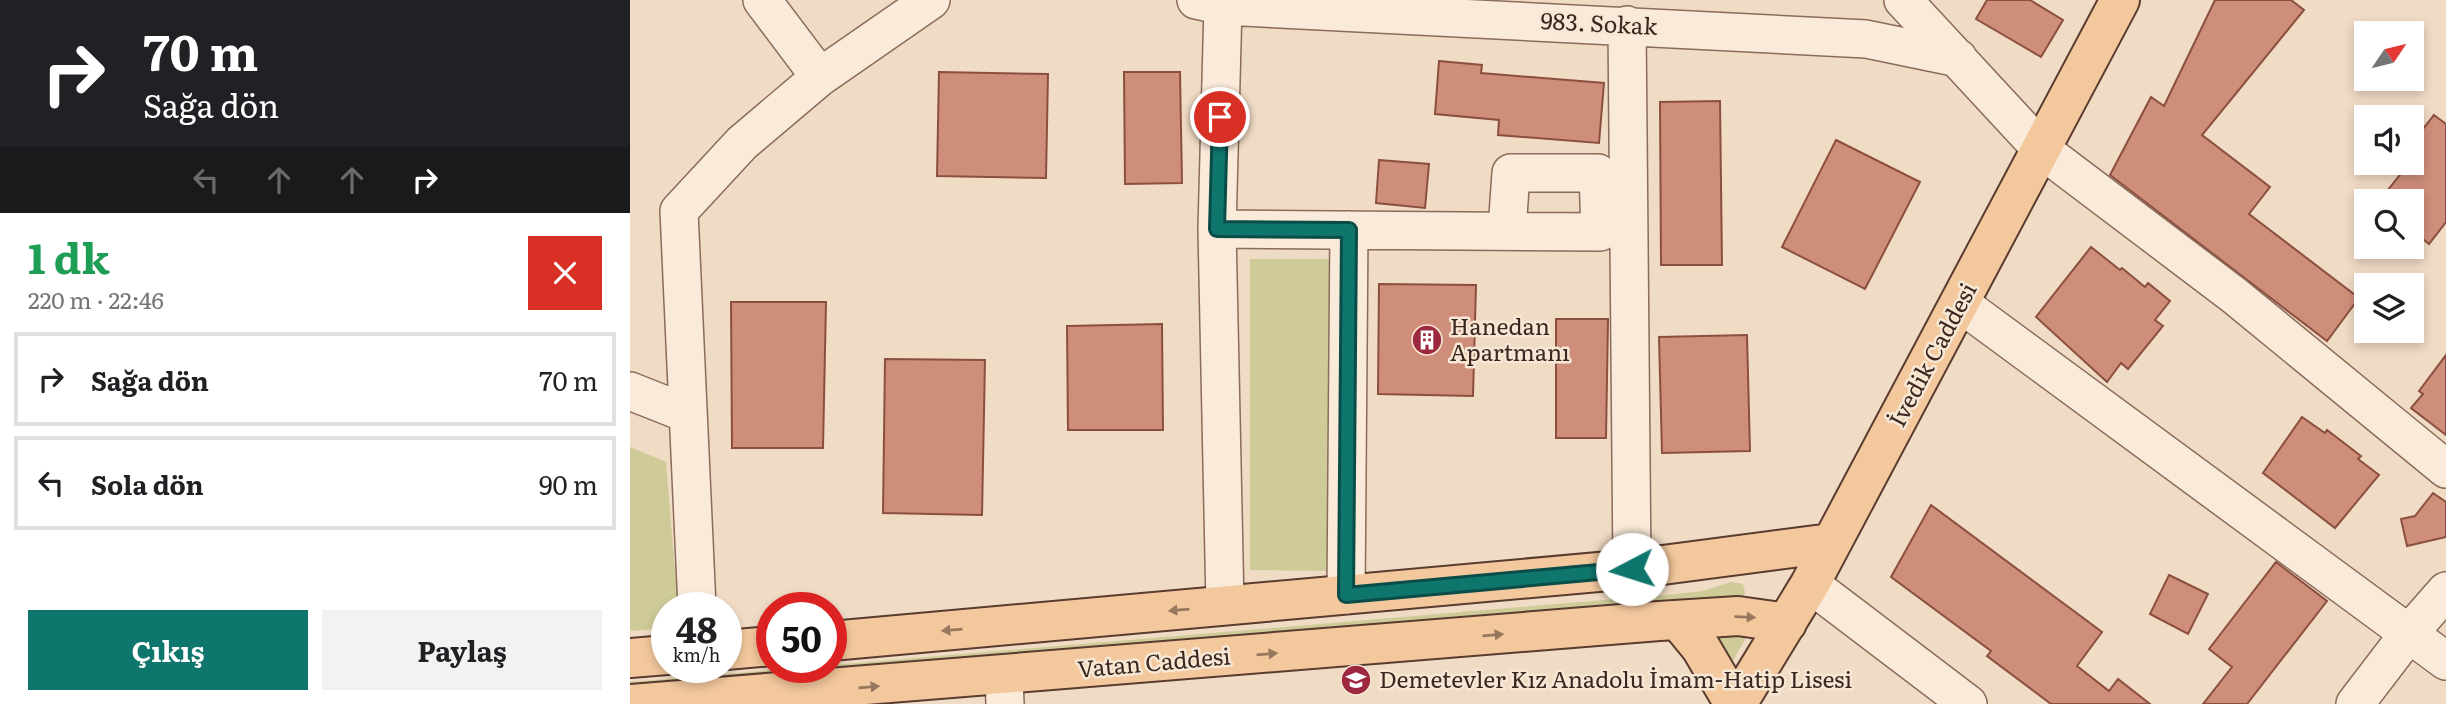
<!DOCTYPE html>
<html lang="tr">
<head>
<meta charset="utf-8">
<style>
  body { margin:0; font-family:Literata,serif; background:#f2f2f2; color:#202124; height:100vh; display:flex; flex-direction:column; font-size:26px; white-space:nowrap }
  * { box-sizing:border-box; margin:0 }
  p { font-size:23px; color:#757577 }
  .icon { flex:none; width:38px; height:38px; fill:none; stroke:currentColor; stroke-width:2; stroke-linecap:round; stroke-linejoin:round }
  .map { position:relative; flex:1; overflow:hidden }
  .drawer { display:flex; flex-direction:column; background:#fff; width:630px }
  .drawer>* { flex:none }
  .guide { background:#202124; color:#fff; overflow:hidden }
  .needle { width:46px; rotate:55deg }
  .buttons { position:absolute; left:1724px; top:21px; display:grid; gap:14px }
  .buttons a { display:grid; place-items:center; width:70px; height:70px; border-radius:0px; background:#fff; box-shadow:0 4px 10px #0003; font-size:35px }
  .speed { position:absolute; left:21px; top:592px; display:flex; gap:14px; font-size:35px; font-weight:700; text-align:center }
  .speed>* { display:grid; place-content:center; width:91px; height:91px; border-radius:50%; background:#fff; box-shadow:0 4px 10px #0003; line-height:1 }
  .speed small { font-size:18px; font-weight:400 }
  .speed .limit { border:10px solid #d22; background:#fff; color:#111 }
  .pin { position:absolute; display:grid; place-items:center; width:60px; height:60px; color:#fff; margin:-30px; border:4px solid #fff; border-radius:50%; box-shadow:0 2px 7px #0007 }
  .me { position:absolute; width:77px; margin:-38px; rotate:265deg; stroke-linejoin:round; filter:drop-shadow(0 0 5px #0008) }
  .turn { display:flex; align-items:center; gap:24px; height:147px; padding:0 28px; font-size:32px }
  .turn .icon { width:91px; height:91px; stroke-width:2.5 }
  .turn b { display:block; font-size:49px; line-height:60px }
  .lanes { display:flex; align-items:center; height:66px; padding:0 28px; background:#0003; justify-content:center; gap:35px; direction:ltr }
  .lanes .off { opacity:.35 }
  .round { display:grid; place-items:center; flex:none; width:74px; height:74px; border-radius:0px; background:#f2f2f2 }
  .headline { display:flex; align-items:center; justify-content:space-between; height:119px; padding:0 28px }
  h1 { font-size:42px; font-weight:700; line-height:52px; color:#1e9e55 }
  .cta { display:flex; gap:14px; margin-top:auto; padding:14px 28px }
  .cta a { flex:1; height:80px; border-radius:0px; background:#0f766e; color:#fff; font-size:28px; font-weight:700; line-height:80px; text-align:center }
  .cta a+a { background:#f2f2f2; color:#202124 }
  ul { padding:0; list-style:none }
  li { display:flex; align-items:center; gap:21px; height:94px; margin:0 14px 10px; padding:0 14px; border:4px solid #e0e0e0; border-radius:0px }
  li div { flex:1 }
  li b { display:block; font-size:26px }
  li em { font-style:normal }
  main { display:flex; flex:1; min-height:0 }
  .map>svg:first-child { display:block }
  .green { fill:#cecb98 }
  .building { fill:#cf8e7a; stroke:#8b4f3f; stroke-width:2 }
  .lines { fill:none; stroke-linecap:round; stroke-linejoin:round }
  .minor-casing { stroke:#8b6b5a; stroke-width:40 }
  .major-casing { stroke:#593b2f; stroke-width:42 }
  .minor { stroke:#faead9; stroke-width:37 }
  .major { stroke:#f3c89d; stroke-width:38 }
  .oneway { fill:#97785e }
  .route-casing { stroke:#0a4d48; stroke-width:18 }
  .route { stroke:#0f766e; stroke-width:12 }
  .labels { text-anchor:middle; stroke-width:5; stroke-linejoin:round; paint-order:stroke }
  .street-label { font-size:23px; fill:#3b271f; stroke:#f7e7d5 }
  .poi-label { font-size:23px; fill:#3b271f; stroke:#f7e7d5; text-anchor:start }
</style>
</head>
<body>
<main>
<section class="drawer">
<div class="guide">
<div class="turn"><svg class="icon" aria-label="right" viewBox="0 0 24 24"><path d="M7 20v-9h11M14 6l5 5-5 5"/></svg><div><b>70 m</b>Sağa dön</div></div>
<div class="lanes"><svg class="icon off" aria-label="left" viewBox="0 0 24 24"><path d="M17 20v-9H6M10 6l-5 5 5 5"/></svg><svg class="icon off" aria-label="ahead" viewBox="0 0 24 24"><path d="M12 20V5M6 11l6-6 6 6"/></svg><svg class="icon off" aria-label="ahead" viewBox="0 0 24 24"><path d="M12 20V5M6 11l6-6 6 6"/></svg><svg class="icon" aria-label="right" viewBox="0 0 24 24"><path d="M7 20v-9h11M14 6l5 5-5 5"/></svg></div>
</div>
<div class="headline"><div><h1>1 dk</h1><p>220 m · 22:46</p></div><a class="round" style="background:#d93025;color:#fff"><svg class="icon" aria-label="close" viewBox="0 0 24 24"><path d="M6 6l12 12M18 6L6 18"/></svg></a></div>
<ul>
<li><svg class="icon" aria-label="right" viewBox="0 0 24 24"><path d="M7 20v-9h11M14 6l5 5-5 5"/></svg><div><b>Sağa dön</b></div><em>70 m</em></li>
<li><svg class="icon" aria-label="left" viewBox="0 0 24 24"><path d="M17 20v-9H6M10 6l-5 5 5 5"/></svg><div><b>Sola dön</b></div><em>90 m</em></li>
</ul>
<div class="cta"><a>Çıkış</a><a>Paylaş</a></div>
</section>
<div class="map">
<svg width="1816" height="704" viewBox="0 0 1816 704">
  <rect width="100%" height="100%" fill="#f0dbc5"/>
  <path class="green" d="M620,259h86l-1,312 -85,-1z
    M0,447l36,15 12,145h-11v21l-37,3z
    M1101,582l12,2 2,9 -3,5 -1112,92v-8l1046,-88 27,-3z
    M1082,635l35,1 -16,28z"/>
  <path class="building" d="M1357,0h43l33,20 -22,37 -65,-38z
    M1585,0h76l13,10 -102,125 68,52 -21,27 110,84 -32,43 -217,-166 41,-78 13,9z
    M809,61l43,4 -1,8 123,10 -5,60 -101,-8 1,-15 -64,-6z
    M309,72l109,2 -2,104 -109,-2z
    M494,72h56l2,111 -57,1z
    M1090,101l2,164h-61l-1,-163z
    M1804,115l12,9v98l-17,22 -17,-14v-29h-33l24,-30 -3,-2 4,-6h8v-20z
    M1206,140l84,42 -55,107 -83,-42z
    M749,160l50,4 -4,44 -49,-5z
    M1461,247l29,23 2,-2 23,19 3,-4 22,18 -15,19 8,6 -35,43 -7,-6 -14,19 -71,-65z
    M749,284l97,1 -3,111 -95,-2z
    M101,302h95l-3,146h-91z
    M926,319h52l-2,119h-50z
    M532,324l1,106h-95l-1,-104z
    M1117,335l3,116 -88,2 -3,-116z
    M1816,355v80l-35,-27 12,-14 -4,-3z
    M255,359l100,1 -3,155 -99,-2z
    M1672,417l23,16 2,-3 34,26 -3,3 21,16 -44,53 -72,-55z
    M1803,493l13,9v35l-39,9 -6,-27 14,-3z
    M1301,505l171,127 -25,34 32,25 9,-12 32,25h-99l-64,-48 4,-5 -100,-74z
    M1646,562l51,39 -80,103h-44l29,-37 -23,-18z
    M1539,575l39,19 -20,40 -38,-20z"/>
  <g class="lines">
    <g class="minor-casing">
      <path id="minor" d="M132,0l58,77
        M566,0l27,6 643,33 92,19
        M1273,0l139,150 193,146 211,173
        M593,6l-6,223 8,376
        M997,25l5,544
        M587,229l383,3 -2,-59h-87l-4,57
        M1331,304l485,357
        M0,391l58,23
        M1180,584l158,120
        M716,595l3,-365
        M67,607l-18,-396 63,-68 78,-66 111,-77
        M374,676l1,28
        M1725,704l55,-72 36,-41"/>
    </g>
    <g class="major-casing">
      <path id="major" d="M1048,620l23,28 33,56
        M201,641l801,-72 199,-26
        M96,650l46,-4
        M0,658l37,-3
        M0,704l1029,-83 79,-5 49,7
        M1107,704l73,-120 310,-584"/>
    </g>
    <use href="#minor" class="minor"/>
    <use href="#major" class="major"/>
  </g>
  <defs><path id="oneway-solid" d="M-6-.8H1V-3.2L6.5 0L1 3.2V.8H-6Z" transform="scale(1.75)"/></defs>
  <g class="oneway">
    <use href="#oneway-solid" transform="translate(549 610) rotate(175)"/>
    <use href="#oneway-solid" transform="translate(1115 617) rotate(2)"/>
    <use href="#oneway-solid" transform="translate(322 630) rotate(175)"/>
    <use href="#oneway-solid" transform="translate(863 635) rotate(-5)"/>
    <use href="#oneway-solid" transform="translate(637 654) rotate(-5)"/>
    <use href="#oneway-solid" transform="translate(239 687) rotate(-5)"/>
  </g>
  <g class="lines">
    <g class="route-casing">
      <path id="route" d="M590,117l-3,112 132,1 -3,365 286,-26"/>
    </g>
    <use href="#route" class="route"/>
  </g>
  <defs>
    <g id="building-disc" transform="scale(1.575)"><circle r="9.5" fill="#9c293f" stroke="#f7e7d5"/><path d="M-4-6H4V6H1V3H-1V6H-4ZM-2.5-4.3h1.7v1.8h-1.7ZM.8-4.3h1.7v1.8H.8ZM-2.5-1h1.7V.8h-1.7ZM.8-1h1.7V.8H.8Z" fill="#fff"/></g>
    <g id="school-disc" transform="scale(1.575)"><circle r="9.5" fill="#9c293f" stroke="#f7e7d5"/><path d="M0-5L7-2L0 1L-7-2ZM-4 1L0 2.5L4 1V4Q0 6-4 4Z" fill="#fff"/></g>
  </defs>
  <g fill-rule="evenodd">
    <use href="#building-disc" x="797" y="340"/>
    <use href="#school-disc" x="726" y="680"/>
  </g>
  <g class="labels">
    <g class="street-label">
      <text transform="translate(969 24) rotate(3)" y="8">983. Sokak</text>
      <text transform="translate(1303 355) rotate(-62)" y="8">İvedik Caddesi</text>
      <text transform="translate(524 663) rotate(-5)" y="8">Vatan Caddesi</text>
    </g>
    <g class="poi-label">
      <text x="820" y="335">Hanedan<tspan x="820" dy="26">Apartmanı</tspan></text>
      <text x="749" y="688">Demetevler Kız Anadolu İmam-Hatip Lisesi</text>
    </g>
  </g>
</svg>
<div class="buttons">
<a><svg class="needle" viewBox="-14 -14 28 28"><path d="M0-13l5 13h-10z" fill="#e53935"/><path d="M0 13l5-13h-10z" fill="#757577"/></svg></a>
<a><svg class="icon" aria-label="sound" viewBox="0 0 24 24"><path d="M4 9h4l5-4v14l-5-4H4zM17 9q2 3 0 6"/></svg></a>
<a><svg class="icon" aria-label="search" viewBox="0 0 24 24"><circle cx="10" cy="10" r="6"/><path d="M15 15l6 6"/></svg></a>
<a><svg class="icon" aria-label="layers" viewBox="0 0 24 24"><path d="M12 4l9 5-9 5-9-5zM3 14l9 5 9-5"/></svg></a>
</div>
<div class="speed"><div>48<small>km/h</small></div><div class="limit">50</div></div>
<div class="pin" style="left:590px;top:117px;background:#d93025"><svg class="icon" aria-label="arrive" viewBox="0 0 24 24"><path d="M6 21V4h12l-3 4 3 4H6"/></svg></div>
<svg class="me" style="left:1002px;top:569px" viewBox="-20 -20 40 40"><circle r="19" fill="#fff"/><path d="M0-13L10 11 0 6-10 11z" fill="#0f766e"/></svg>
</div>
</main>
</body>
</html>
